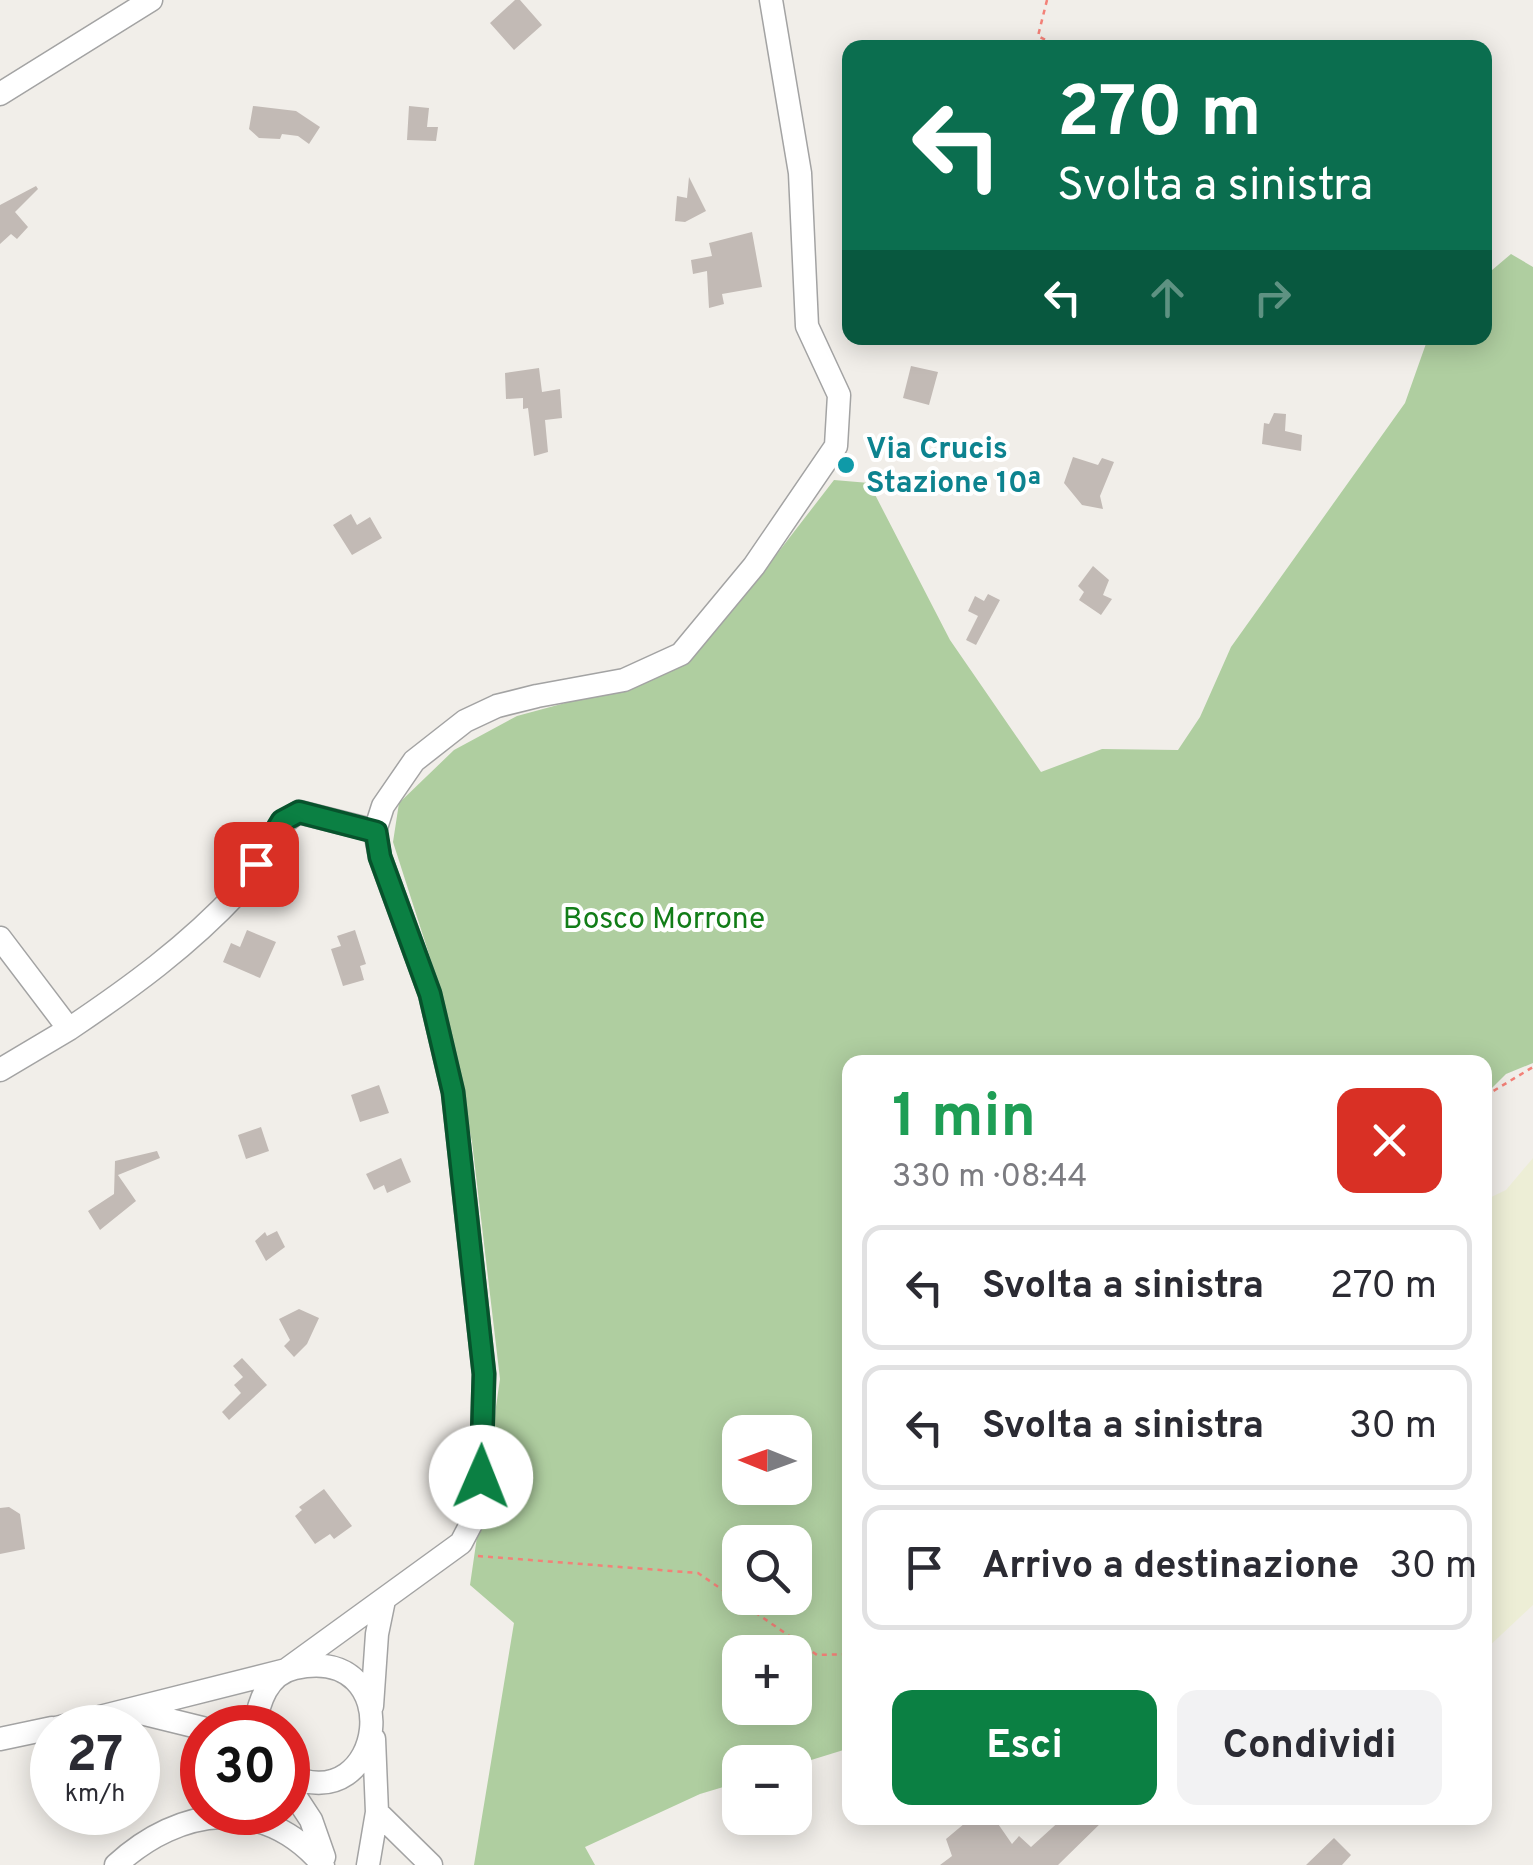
<!DOCTYPE html>
<html lang="it">
<head>
<meta charset="utf-8">
<style>
  body { margin:0; font-family:Overpass,sans-serif; background:#f2f2f3; color:#2b2b33; height:100vh; display:flex; flex-direction:column; font-size:38px; white-space:nowrap }
  * { box-sizing:border-box; margin:0 }
  p { font-size:32px; color:#7c7c81 }
  .icon { flex:none; width:55px; height:55px; fill:none; stroke:currentColor; stroke-width:2; stroke-linecap:round; stroke-linejoin:round }
  .map { position:relative; flex:1; overflow:hidden }
  .side { position:absolute; left:842px; top:1055px; width:650px; height:770px; display:flex; flex-direction:column; background:#fff; border-radius:20px; box-shadow:0 5px 25px #0003 }
  .side>* { flex:none }
  .guide { position:absolute; left:842px; top:40px; width:650px; height:305px; border-radius:20px; box-shadow:0 5px 25px #0003; background:#0b6e4f; color:#fff; overflow:hidden }
  .needle { width:65px; rotate:271deg }
  .controls { position:absolute; left:722px; top:1415px; display:grid; gap:20px }
  .controls a { display:grid; place-items:center; width:90px; height:90px; border-radius:20px; background:#fff; box-shadow:0 5px 25px #0003; font-size:50px }
  .speed { position:absolute; left:30px; top:1705px; display:flex; gap:20px; font-size:50px; font-weight:700; text-align:center }
  .speed>* { display:grid; place-content:center; width:130px; height:130px; border-radius:50%; background:#fff; box-shadow:0 5px 25px #0003; line-height:1 }
  .speed small { font-size:25px; font-weight:400 }
  .speed .limit { border:15px solid #d22; background:#fff; color:#111 }
  .pin { position:absolute; display:grid; place-items:center; width:85px; height:85px; color:#fff; margin:-42px; border-radius:20px; box-shadow:0 5px 15px #0006 }
  .me { position:absolute; width:110px; margin:-55px; rotate:1deg; stroke-linejoin:round; filter:drop-shadow(0 0 8px #0008) }
  .turn { display:flex; align-items:center; gap:35px; height:210px; padding:0 50px; font-size:45px }
  .turn .icon { width:130px; height:130px; stroke-width:2.5 }
  .turn b { display:block; font-size:70px; line-height:85px }
  .lanes { display:flex; align-items:center; height:95px; padding:0 50px; background:#0003; justify-content:center; gap:50px; direction:ltr }
  .lanes .off { opacity:.35 }
  .round { display:grid; place-items:center; flex:none; width:105px; height:105px; border-radius:20px; background:#f2f2f3 }
  .headline { display:flex; align-items:center; justify-content:space-between; height:170px; padding:0 50px }
  h1 { font-size:60px; font-weight:700; line-height:75px; color:#1e9e55 }
  .button { display:flex; gap:20px; margin-top:auto; padding:20px 50px }
  .button a { flex:1; height:115px; border-radius:20px; background:#0b8043; color:#fff; font-size:40px; font-weight:700; line-height:115px; text-align:center }
  .button a+a { background:#f2f2f3; color:#2b2b33 }
  ul { padding:0; list-style:none }
  li { display:flex; align-items:center; gap:30px; height:125px; margin:0 20px 15px; padding:0 30px; border:5px solid #e1e1e2; border-radius:20px }
  li div { flex:1 }
  li b { display:block; font-size:38px }
  li em { font-style:normal }
  .map>svg:first-child { display:block }
  .farmland { fill:#edeed6 }
  .forest { fill:#afcea0; fill-rule:evenodd }
  .building { fill:#c2bab5 }
  .lines { fill:none; stroke-linecap:round; stroke-linejoin:round }
  .minor-casing { stroke:#a3a3a3; stroke-width:25 }
  .path { stroke:#f38178; stroke-width:2.5; stroke-dasharray:5 5; stroke-linecap:butt }
  .minor { stroke:#fff; stroke-width:22 }
  .route-casing { stroke:#07532c; stroke-width:25 }
  .route { stroke:#0b8043; stroke-width:18 }
  .culture-dot { fill:#0f9aa8; stroke:#fff; stroke-width:4 }
  .labels { text-anchor:middle; stroke-width:8; stroke-linejoin:round; paint-order:stroke }
  .culture-label { font-size:30px; font-weight:bold; fill:#0d838f; stroke:#fff; text-anchor:start }
  .park-label { font-size:30px; fill:#127d18; stroke:#fff }
</style>
</head>
<body>
<div class="map">
<svg width="1533" height="1865" viewBox="0 0 1533 1865">
  <rect width="100%" height="100%" fill="#f1eee9"/>
  <path class="farmland" d="M1533,1158v447l-48,45v-450l21,-10z"/>
  <path class="forest" d="M1511,254l22,13v796l-27,11 -21,21v-33h-635v686l-55,17 -55,-3v20l-40,12 -115,53 10,18h-121l40,-242 -44,-38 30,-206 -28,-237 -29,-144 -50,-156 6,-39 55,-53 63,-34 100,-27 67,-25 62,-70 88,-114 35,3 81,157 91,132 61,-23 76,1 22,-33 31,-70 174,-244 23,-65h57v-62zM740,1432h55v56h-55zM740,1542h55v56h-55zM740,1652h55v56h-55z"/>
  <path class="building" d="M515,0h5l22,25 -28,25 -24,-27z
    M253,106l43,5 24,16 -11,17 -11,-8 -16,-2 -2,5 -21,-1 -10,-9z
    M409,106l20,2 -2,19h11l-2,14 -29,-1z
    M689,177l17,34 -21,11 -10,-1 2,-25 10,2z
    M36,186l2,3 -23,23 13,15 -11,12 -6,-5 -11,10v-39z
    M752,232l10,55 -40,7 2,10 -15,4 -2,-37 -14,3 -2,-14 21,-4 -3,-13z
    M911,366l27,6 -9,33 -26,-7z
    M539,368l3,24 18,-3 2,29 -17,2 3,32 -14,4 -6,-48 -5,1v-11l-17,1 -1,-26z
    M1274,413l12,1 -1,17 17,4 -1,16 -39,-7 2,-21 5,1z
    M1073,457l25,8 4,-7 12,4 -14,34 3,13 -21,-4 -18,-22z
    M351,514l6,11 13,-8 12,21 -30,17 -19,-30z
    M1093,566l16,14 -6,15 9,4 -11,16 -22,-15 5,-8 -6,-6z
    M988,594l12,6 -24,45 -10,-5 12,-24 -10,-5 7,-15 9,5z
    M247,930l29,12 -16,36 -37,-16 8,-19 9,4z
    M355,930l11,34 -6,2 4,14 -21,6 -12,-37 10,-3 -4,-10z
    M379,1085l10,28 -29,9 -9,-27z
    M261,1127l8,24 -23,8 -8,-24z
    M157,1151l3,7 -42,17 18,26 -36,29 -12,-19 26,-17 1,-33z
    M401,1158l10,24 -24,11 -3,-8 -10,5 -8,-16z
    M277,1231l8,16 -19,14 -11,-20 10,-9 2,4z
    M299,1309l20,9 -12,26 -13,13 -10,-11 6,-6 -11,-21z
    M242,1358l25,27 -38,35 -7,-8 19,-19 -7,-8 9,-8 -10,-11z
    M324,1489l28,37 -18,13 -4,-5 -15,10 -20,-28 7,-6 -3,-3z
    M9,1507l11,7 5,35 -25,5v-46z
    M971,1818h23l18,26 7,-8 12,11 32,-29h43l-48,47h-118l12,-9 -6,-17z
    M1334,1838l17,17 -9,10h-36z"/>
  <g class="lines">
    <g class="minor-casing">
      <path id="minor" d="M0,94l151,-94
        M0,938l69,91c61,-41 119,-83 170,-138 23,-25 28,-62 60,-79l76,19
        M0,1070l69,-41
        M372,1706l5,-72 7,-34
        M137,1712l65,16
        M56,1728l230,-58 175,-127 10,-19 10,-47 3,-103 -31,-282 -23,-98 -50,-137 -5,-26 8,-25 31,-45 51,-40 32,-15 40,-10 87,-16 57,-26 73,-88 82,-120 3,-51 -32,-69 -7,-153 -29,-173
        M254,1728c5,-26 13,-54 41,-60 114,-25 91,153 -7,107
        M0,1739l52,-11
        M288,1785l23,35 13,37
        M377,1812l54,53
        M116,1865c64,-59 148,-69 207,0
        M368,1865l9,-53 -3,-73"/>
    </g>
    <path class="path" d="M1047,0l-9,36 23,12
      M1485,1096l48,-29
      M478,1556l220,17 119,82 33,-1"/>
    <use href="#minor" class="minor"/>
  </g>
  <g class="lines">
    <g class="route-casing">
      <path id="route" d="M256,864l26,-43 17,-9 77,20 4,25 50,137 23,98 31,282 -3,103"/>
    </g>
    <use href="#route" class="route"/>
  </g>
  <circle class="culture-dot" cx="846" cy="465" r="10"/>
  <g class="labels">
    <g class="culture-label">
      <text x="866" y="458">Via Crucis<tspan x="866" dy="34">Stazione 10ª</tspan></text>
    </g>
    <g class="park-label">
      <text x="664" y="928">Bosco Morrone</text>
    </g>
  </g>
</svg>
<div class="controls">
<a><svg class="needle" viewBox="-14 -14 28 28"><path d="M0-13l5 13h-10z" fill="#e53935"/><path d="M0 13l5-13h-10z" fill="#7c7c81"/></svg></a>
<a><svg class="icon" aria-label="search" viewBox="0 0 24 24"><circle cx="10" cy="10" r="6"/><path d="M15 15l6 6"/></svg></a>
<a>+</a>
<a>−</a>
</div>
<div class="speed"><div>27<small>km/h</small></div><div class="limit">30</div></div>
<div class="pin" style="left:256px;top:864px;background:#d93025"><svg class="icon" aria-label="arrive" viewBox="0 0 24 24"><path d="M6 21V4h12l-3 4 3 4H6"/></svg></div>
<svg class="me" style="left:481px;top:1477px" viewBox="-20 -20 40 40"><circle r="19" fill="#fff"/><path d="M0-13L10 11 0 6-10 11z" fill="#0b8043"/></svg>
<div class="guide">
<div class="turn"><svg class="icon" aria-label="left" viewBox="0 0 24 24"><path d="M17 20v-9H6M10 6l-5 5 5 5"/></svg><div><b>270 m</b>Svolta a sinistra</div></div>
<div class="lanes"><svg class="icon" aria-label="left" viewBox="0 0 24 24"><path d="M17 20v-9H6M10 6l-5 5 5 5"/></svg><svg class="icon off" aria-label="ahead" viewBox="0 0 24 24"><path d="M12 20V5M6 11l6-6 6 6"/></svg><svg class="icon off" aria-label="right" viewBox="0 0 24 24"><path d="M7 20v-9h11M14 6l5 5-5 5"/></svg></div>
</div>
<section class="side">
<div class="headline"><div><h1>1 min</h1><p>330 m · 08:44</p></div><a class="round" style="background:#d93025;color:#fff"><svg class="icon" aria-label="close" viewBox="0 0 24 24"><path d="M6 6l12 12M18 6L6 18"/></svg></a></div>
<ul>
<li><svg class="icon" aria-label="left" viewBox="0 0 24 24"><path d="M17 20v-9H6M10 6l-5 5 5 5"/></svg><div><b>Svolta a sinistra</b></div><em>270 m</em></li>
<li><svg class="icon" aria-label="left" viewBox="0 0 24 24"><path d="M17 20v-9H6M10 6l-5 5 5 5"/></svg><div><b>Svolta a sinistra</b></div><em>30 m</em></li>
<li><svg class="icon" aria-label="arrive" viewBox="0 0 24 24"><path d="M6 21V4h12l-3 4 3 4H6"/></svg><div><b>Arrivo a destinazione</b></div><em>30 m</em></li>
</ul>
<div class="button"><a>Esci</a><a>Condividi</a></div>
</section>
</div>
</body>
</html>
